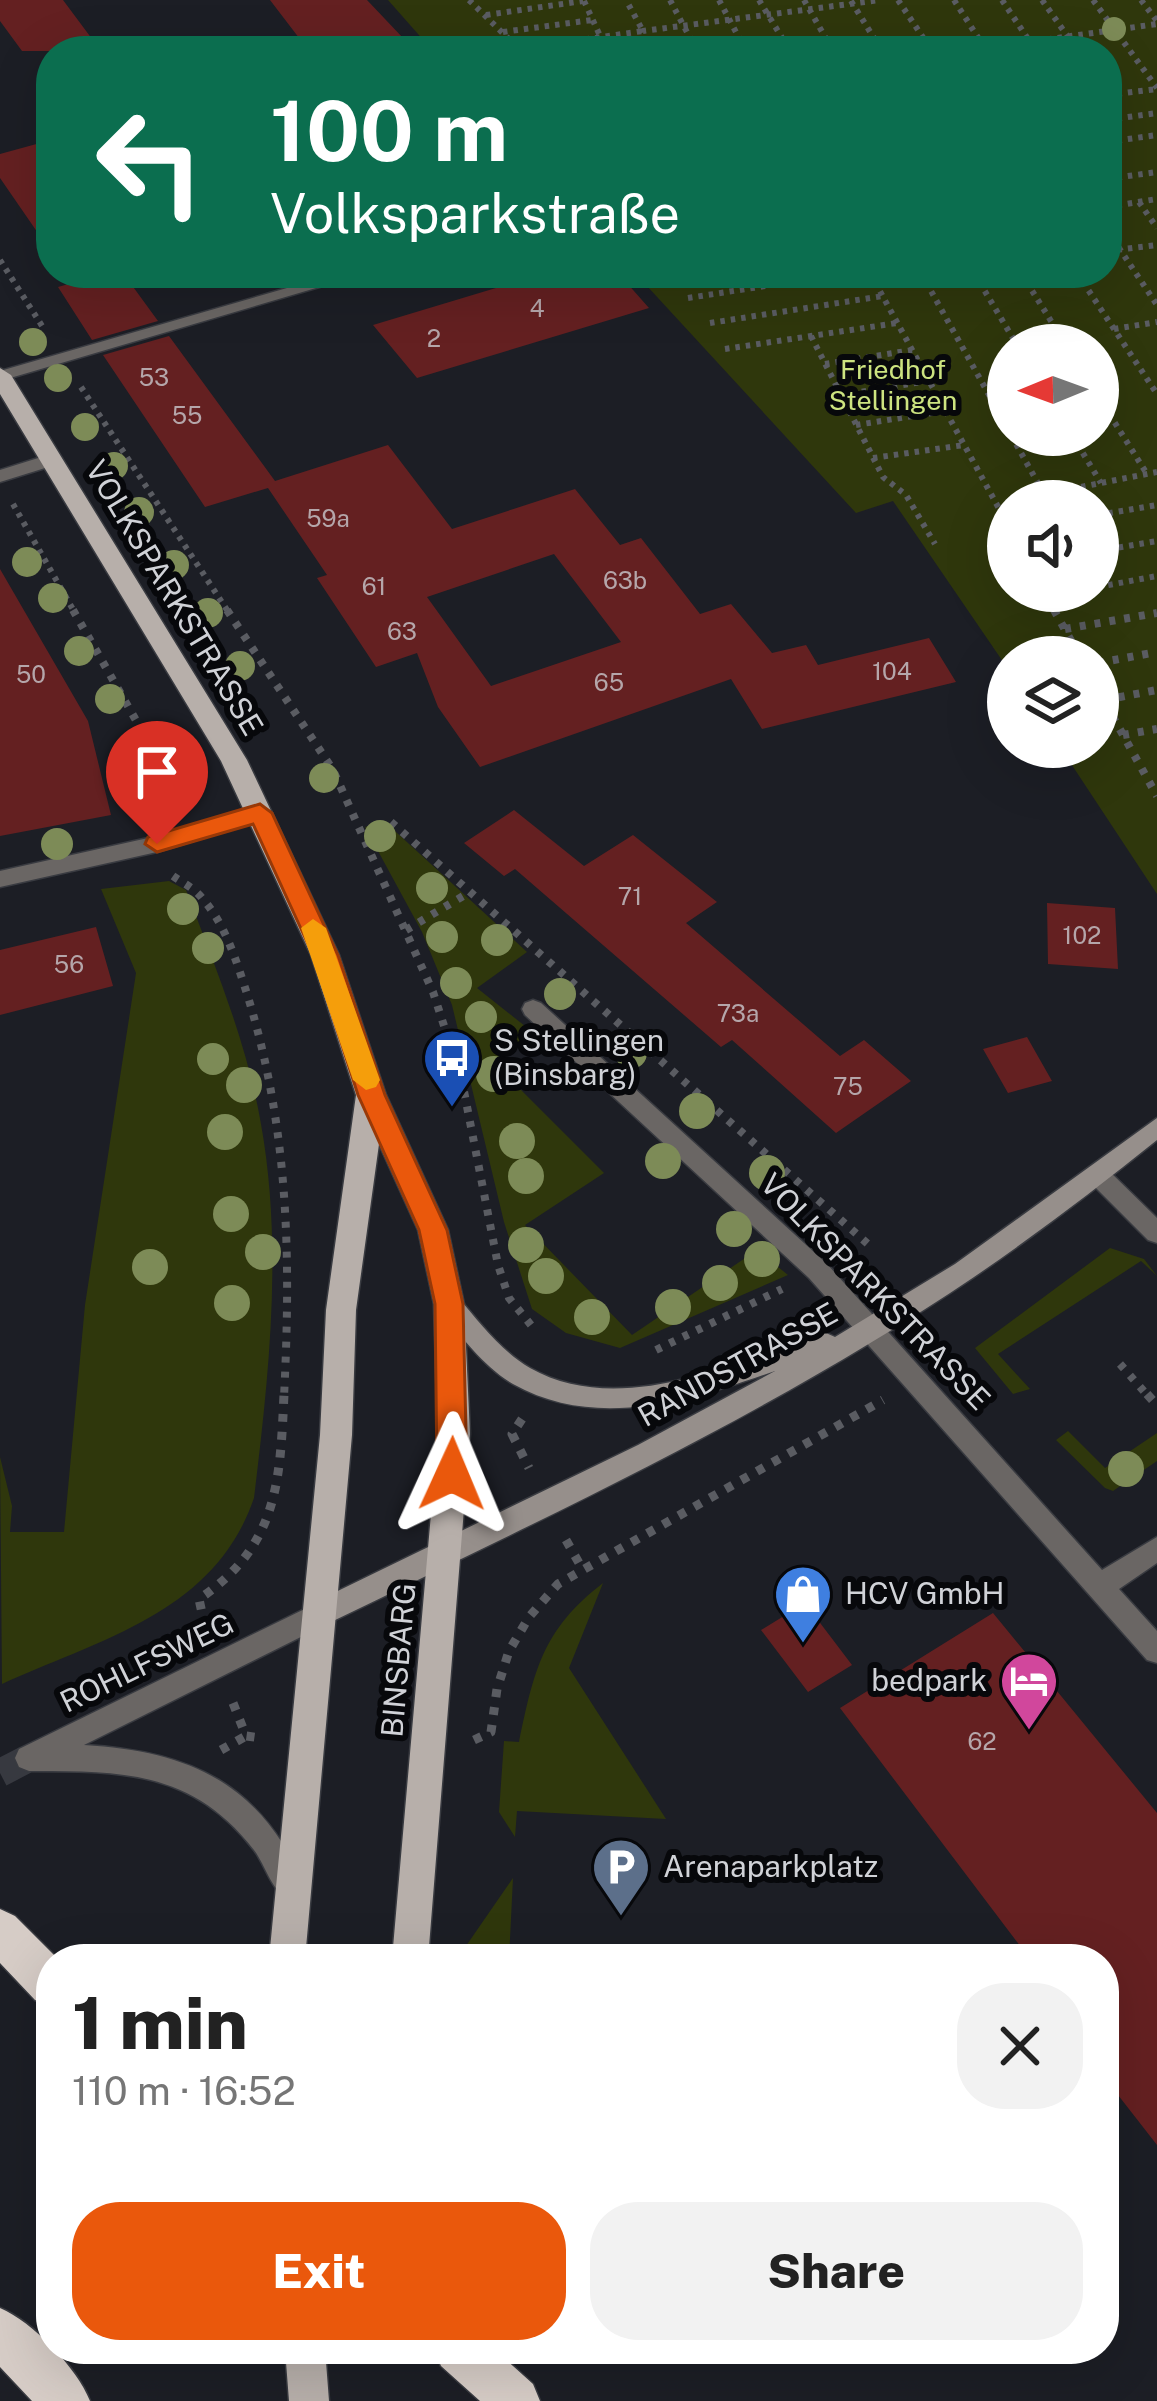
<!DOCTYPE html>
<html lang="en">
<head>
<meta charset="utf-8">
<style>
  body { margin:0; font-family:"Public Sans",sans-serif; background:#f2f2f2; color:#222; height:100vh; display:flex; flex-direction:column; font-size:45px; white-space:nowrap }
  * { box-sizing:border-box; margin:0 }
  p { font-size:39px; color:#767676 }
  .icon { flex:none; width:66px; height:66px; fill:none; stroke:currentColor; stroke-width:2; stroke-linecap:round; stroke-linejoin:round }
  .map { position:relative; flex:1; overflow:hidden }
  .panel { position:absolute; left:36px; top:1944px; width:1083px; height:420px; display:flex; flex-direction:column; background:#fff; border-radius:48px; box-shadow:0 12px 48px #0002 }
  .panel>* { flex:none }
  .guide { position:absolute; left:36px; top:36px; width:1086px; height:252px; border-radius:48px; box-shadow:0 12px 48px #0002; background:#0b6e4f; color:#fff; overflow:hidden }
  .needle { width:78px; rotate:269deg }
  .fabs { position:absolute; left:987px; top:324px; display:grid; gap:24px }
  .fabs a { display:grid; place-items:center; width:132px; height:132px; border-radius:50%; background:#fff; box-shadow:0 12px 48px #0002; font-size:60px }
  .pin { position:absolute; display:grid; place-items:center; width:102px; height:102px; color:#fff; margin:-123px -51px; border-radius:50% 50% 50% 0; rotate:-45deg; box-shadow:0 0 12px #0007 }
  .pin .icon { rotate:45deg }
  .me { position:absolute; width:132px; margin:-66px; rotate:1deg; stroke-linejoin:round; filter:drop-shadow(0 0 9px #0008) }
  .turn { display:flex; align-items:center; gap:42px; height:252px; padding:0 36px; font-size:54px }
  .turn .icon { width:156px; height:156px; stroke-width:2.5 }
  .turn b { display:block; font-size:84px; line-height:102px }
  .round { display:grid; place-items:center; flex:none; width:126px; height:126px; border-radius:48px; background:#f2f2f2 }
  .headline { display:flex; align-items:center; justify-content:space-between; height:204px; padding:0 36px }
  h1 { font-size:72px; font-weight:800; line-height:90px }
  .primary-button { display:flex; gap:24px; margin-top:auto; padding:24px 36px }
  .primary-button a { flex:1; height:138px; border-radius:48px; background:#ea580c; color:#fff; font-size:48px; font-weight:800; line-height:138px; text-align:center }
  .primary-button a+a { background:#f2f2f2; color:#222 }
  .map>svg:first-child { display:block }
  .green { fill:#2f370c; fill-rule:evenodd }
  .building { fill:#642021; fill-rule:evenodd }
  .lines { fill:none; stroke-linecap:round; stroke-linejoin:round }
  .street-tunnel { stroke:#373940; stroke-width:28; stroke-dasharray:28 15; stroke-linecap:butt }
  .lane-casing { stroke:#393b41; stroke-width:3 }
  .street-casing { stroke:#393b41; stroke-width:3 }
  .secondary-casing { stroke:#393b41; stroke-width:3 }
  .primary-casing { stroke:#393b41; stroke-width:3 }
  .highway-casing { stroke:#393b41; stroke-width:3 }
  .path-far2 { stroke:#5a5c62; stroke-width:6; stroke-dasharray:4.5 6; stroke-linecap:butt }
  .path-far1 { stroke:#5a5c62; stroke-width:8; stroke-dasharray:6 9; stroke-linecap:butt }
  .path { stroke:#5a5c62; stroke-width:9; stroke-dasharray:8 10; stroke-linecap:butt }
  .lane { fill:#6a6664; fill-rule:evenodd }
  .street { fill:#6a6664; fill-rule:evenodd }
  .secondary { fill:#968f8b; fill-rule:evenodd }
  .primary { fill:#b7afaa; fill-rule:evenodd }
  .highway { fill:#d6ccc6; fill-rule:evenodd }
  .tree { fill:#7d8b57 }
  .route { fill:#ea580c; stroke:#983908; stroke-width:3 }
  .slow { fill:#f59e0b }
  .labels { text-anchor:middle; stroke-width:12; stroke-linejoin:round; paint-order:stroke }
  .number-label { font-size:24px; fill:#b5a6aa }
  .far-park-label { font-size:27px; fill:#cde480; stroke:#07080b }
  .street-label { font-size:30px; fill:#d0d2d7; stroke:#07080b }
  .poi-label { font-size:30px; fill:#d0d2d7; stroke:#07080b; text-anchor:start }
</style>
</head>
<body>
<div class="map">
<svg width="1157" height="2401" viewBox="0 0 1157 2401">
  <rect width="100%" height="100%" fill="#1c1e25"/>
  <path class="green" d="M388,0h769v894l-97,-147h38v-90h-90v12l-115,-168 -37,12 -221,-240h472v-222h-674zM1098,345v90h-90v-90zM1008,501h90v90h-90z
    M384,821l143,131 -50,36 58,46 -43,27 112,112 -79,52 107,110 125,-85 31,25 -168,73 -54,-15 -34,-24 -28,-87 -52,-217 -30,-73 -57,-105z
    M169,881l17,9c29,76 61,153 75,234 22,123 8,251 -7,374 -39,114 -151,140 -252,186l-2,-227 12,49 -2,26h54l21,-227 51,-332 -35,-84z
    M1110,1248l34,11 13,17 -16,-15 -143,93 32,35 -17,5 -38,-46z
    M1068,1431l37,37 52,-35v28l-44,30 -8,-3 -49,-48z
    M603,1583l-34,85 97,151 -149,-8 -2,26 -16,-25 5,-71 15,1c15,-71 23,-112 84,-159z
    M513,1878l-4,81h-52z"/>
  <path class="building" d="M0,0h63l38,51h-79l-22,-30z
    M270,0h97l36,38 -45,13h-49z
    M51,140v112l-51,-74v-24z
    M65,273h58l35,48 -66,19 -34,-53 14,-4z
    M546,273h72l31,35 -232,70 -44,-53z
    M169,336l106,145 113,-36 64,84 123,-40 45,56 21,-7 59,76 31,-10 41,49 34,-8 12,20 111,-27 27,44 -194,47 -31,-50 -251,88 -42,-60 -21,-54 -41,14 -59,-89 10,-3 -59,-87 -63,19 -102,-152zM554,554l67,88 -130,44 -64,-89z
    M0,569l88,152 23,94 -111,21z
    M514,810l70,56 49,-31 84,67 -31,21 154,133 24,-16 47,41 -75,52 -104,-93 -11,7 -206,-178 -11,7 -40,-33z
    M1047,903l68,5 3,61 -70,-5z
    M96,927l17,59 -113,29v-65z
    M1027,1037l25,44 -44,12 -25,-44z
    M805,1603l47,62 -44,27 -47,-62z
    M993,1613l164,200v332l-53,-68v-118h-74l-190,-251z"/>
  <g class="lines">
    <path class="street-tunnel" d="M0,1773l29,-15"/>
    <g class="lane-casing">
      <path id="lane" d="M51,454l9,6 -2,4 -58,18v-12z"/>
    </g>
    <g class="street-casing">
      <path id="street" d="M339,273h28l-367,108v-10z
        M261,805l8,3 3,5 -3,5 -112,34 -157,35v-16l157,-35z
        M533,1000l8,3 286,261 275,306 55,-33v26l-38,26 38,42v32l-10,-3 -338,-382 -284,-263 -3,-6 3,-6z
        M1098,1165l8,3 51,50v25l-9,-3 -58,-58 -4,-7 4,-7z
        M321,1601l10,3 3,9 -3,9 -247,123c106,6 178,39 221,142l-4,10 -10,4c-19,-8 -25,-35 -37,-51 -62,-80 -133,-79 -225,-79l-10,-4 -4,-9 4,-9z"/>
    </g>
    <g class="secondary-casing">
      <path id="secondary" d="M1157,1118v22c-60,48 -120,94 -183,137 -202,136 -425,239 -643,345l-10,3 -10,-3 -3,-9 3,-9 327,-159 137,-74c-84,29 -178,60 -262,13 -29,-17 -51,-47 -73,-73l-3,-7 3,-7 9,-3 9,3c21,25 43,54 72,71 90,51 207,-6 296,-35l9,4 120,-73z"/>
    </g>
    <g class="primary-casing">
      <path id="primary" d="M0,368l11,7 236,385 92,195 47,140 62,135 16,74 6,130 -42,525h-36l46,-525 -4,-130 -16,-74 -39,-86 -23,166 -4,125 -47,524h-36l51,-524 6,-125 30,-215 -45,-140 -90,-194 -221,-367z
        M285,2349h40l4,52h-40z"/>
    </g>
    <g class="highway-casing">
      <path id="highway" d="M0,1909l15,7 43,43h-7v47l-16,-6 -35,-37z
        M0,2308c33,14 77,60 90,93h-58l-32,-34z
        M434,2349h60l39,35 7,17h-60l-39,-35z"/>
    </g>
    <path class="path-far2" d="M469,0l50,49 124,-18 -17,-31
      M670,0l27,51
      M719,0l27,51
      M759,0l31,51
      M804,0l29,51
      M898,0l34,51
      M954,0l32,50
      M1002,0l34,51
      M1042,0l36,51
      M1093,0l64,88
      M1141,0l16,21
      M584,1l23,50
      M851,1l31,50
      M486,15l97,-14
      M503,32l89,-12
      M653,51l-10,-20 237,-31
      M964,51l193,-27
      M1107,95l50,-6
      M1107,120l50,-7
      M1107,142l50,-7
      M1107,179l50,-7
      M1139,202l18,26
      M1107,207l50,-8
      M1107,230l50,75
      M1107,251l50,-6
      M0,260l44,69
      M817,273l3,5
      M870,273l138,252
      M921,273l87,156
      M974,273l43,72
      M1021,273l45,72
      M1077,273l80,121
      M652,276l18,-3
      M688,298l84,-13 -7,-12
      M710,323l173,-27
      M1114,329l43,-7
      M811,336l72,141 23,18 29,49
      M725,349l172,-26
      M825,364l87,-14
      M81,387l148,226
      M841,395l87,-14
      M1098,396l49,78
      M856,425l89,-14
      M1011,435l33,59
      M1072,435l29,48
      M873,458l91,-13
      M1009,501l148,-29
      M13,504l62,109
      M1098,515l59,-10
      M1098,551l59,-10
      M1098,587l59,-11
      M1044,591l12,22
      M1047,597l30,-6"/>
    <path class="path-far1" d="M73,610l80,140 9,24 -12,34
      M227,610l106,160 100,222 29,89 36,184 11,33 22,27
      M1054,610l26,47
      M1065,629l92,-16
      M1098,663l59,-11
      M1098,690l59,106
      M1104,700l53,-10
      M1123,735l34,-6
      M391,822l477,422
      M173,876c10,7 21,12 29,22 24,27 35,65 46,99 41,134 43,261 36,400
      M406,930l64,-38
      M656,1350l126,-61
      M1120,1364l29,33"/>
    <path class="path" d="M1147,1394l10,11
      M522,1419l-10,15 17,34
      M566,1540l17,30
      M205,1627l-6,-28c79,-53 81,-117 85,-205
      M233,1703l13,33 15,2
      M474,1740l17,-8 6,-43 12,-38 20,-34 29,-33 325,-184
      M221,1750l25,-14"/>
    <use href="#lane" class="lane"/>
    <use href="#street" class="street"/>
    <use href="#secondary" class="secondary"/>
    <use href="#primary" class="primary"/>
    <use href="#highway" class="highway"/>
  </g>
  <g class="tree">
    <circle cx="1114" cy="29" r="12"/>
    <circle cx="33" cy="342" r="14"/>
    <circle cx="58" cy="378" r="14"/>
    <circle cx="85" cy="427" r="14"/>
    <circle cx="114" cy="466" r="14"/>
    <circle cx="139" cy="512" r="15"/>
    <circle cx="27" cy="562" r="15"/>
    <circle cx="174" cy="565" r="15"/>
    <circle cx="53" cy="598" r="15"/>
    <circle cx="208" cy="613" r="15"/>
    <circle cx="79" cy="651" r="15"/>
    <circle cx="240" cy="666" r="15"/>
    <circle cx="110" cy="699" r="15"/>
    <circle cx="324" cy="778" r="15"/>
    <circle cx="156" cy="786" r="16"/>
    <circle cx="380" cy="836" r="16"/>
    <circle cx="57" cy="844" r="16"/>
    <circle cx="432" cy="888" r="16"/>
    <circle cx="183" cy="909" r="16"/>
    <circle cx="442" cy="937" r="16"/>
    <circle cx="497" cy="940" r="16"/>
    <circle cx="208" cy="948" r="16"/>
    <circle cx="456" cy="983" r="16"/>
    <circle cx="560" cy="994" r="16"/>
    <circle cx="481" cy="1017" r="16"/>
    <circle cx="631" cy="1053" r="16"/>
    <circle cx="213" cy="1059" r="16"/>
    <circle cx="494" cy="1074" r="18"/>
    <circle cx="244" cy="1085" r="18"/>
    <circle cx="697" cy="1111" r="18"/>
    <circle cx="225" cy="1132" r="18"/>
    <circle cx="517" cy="1141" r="18"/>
    <circle cx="663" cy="1161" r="18"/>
    <circle cx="767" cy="1173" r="18"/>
    <circle cx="526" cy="1176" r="18"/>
    <circle cx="231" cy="1214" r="18"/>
    <circle cx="734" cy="1229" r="18"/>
    <circle cx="526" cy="1245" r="18"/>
    <circle cx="263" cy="1252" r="18"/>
    <circle cx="762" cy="1259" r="18"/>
    <circle cx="150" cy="1267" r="18"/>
    <circle cx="546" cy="1276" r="18"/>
    <circle cx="720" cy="1283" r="18"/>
    <circle cx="232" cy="1303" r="18"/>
    <circle cx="673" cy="1307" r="18"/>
    <circle cx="592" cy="1317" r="18"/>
    <circle cx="1126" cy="1469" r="18"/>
  </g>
  <path class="route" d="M260,804l12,9 66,142 47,140 62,135 16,74 4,170 -5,9 -10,4 -11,-4 -4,-9 -2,-170 -16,-74 -61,-135 -45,-140 -60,-131 -96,28 -12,-8 3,-7z"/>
  <path class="slow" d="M313,919l13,9 54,152 -4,7 -10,3 -13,-10 -52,-152z"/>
  <defs>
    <g id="bus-pin" transform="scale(3)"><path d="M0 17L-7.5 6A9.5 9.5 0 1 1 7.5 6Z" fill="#1a4fb4" stroke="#07080b"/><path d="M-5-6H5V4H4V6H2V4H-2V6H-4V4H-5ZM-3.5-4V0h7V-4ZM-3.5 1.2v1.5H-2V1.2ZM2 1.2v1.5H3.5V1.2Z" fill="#fff"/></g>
    <g id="shop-pin" transform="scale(3)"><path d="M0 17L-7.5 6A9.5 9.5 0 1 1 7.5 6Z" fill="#3f7fe0" stroke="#07080b"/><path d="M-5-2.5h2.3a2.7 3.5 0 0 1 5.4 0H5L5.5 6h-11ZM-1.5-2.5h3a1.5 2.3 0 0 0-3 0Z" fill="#fff"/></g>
    <g id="hotel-pin" transform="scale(3)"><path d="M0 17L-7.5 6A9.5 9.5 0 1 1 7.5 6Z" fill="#d1479c" stroke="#07080b"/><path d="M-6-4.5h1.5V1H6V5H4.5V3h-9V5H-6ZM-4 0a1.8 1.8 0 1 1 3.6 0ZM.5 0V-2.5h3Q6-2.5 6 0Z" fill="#fff"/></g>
    <g id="parking-pin" transform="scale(3)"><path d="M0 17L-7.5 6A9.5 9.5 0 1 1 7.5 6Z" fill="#5c6f8a" stroke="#07080b"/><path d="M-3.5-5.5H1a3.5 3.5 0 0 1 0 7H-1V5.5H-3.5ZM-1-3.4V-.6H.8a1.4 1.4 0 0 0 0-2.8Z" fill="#fff"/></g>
  </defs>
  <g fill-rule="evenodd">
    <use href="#bus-pin" x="452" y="1058"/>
    <use href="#shop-pin" x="803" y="1594"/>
    <use href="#hotel-pin" x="1029" y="1681"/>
    <use href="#parking-pin" x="621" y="1867"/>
  </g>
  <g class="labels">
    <g class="number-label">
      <text x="537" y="317">4</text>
      <text x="434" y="347">2</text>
      <text x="154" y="386">53</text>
      <text x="187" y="424">55</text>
      <text x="328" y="527">59a</text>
      <text x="625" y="589">63b</text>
      <text x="374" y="595">61</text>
      <text x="402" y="640">63</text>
      <text x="892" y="680">104</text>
      <text x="31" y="683">50</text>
      <text x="609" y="691">65</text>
      <text x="630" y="905">71</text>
      <text x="1082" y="944">102</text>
      <text x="69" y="973">56</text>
      <text x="738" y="1022">73a</text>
      <text x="848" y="1095">75</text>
      <text x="982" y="1750">62</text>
    </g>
    <g class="far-park-label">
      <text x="893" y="379">Friedhof<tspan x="893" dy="31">Stellingen</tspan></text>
    </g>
    <g class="street-label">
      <text transform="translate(174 598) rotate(59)" y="10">VOLKSPARKSTRASSE</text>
      <text transform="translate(875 1292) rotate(46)" y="10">VOLKSPARKSTRASSE</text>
      <text transform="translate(738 1365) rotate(-29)" y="10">RANDSTRASSE</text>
      <text transform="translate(399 1660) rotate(-85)" y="10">BINSBARG</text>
      <text transform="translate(147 1663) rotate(-26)" y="10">ROHLFSWEG</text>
    </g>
    <g class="poi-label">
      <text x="494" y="1051">S Stellingen<tspan x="494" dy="34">(Binsbarg)</tspan></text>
      <text x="845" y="1604">HCV GmbH</text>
      <text x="987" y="1691" text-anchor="end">bedpark</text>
      <text x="663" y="1877">Arenaparkplatz</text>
    </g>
  </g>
</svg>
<div class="fabs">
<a><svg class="needle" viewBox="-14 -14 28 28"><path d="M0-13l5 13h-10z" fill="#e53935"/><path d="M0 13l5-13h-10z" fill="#767676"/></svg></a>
<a><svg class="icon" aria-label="sound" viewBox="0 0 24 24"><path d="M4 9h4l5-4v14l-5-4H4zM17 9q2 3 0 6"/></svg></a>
<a><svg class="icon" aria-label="layers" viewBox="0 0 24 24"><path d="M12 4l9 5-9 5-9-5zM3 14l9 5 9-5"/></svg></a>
</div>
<div class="pin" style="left:157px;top:844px;background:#d93025"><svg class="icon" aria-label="arrive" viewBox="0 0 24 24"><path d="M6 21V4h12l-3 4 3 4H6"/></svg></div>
<svg class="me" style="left:452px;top:1474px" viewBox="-20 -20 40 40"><path d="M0-17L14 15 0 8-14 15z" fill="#ea580c" stroke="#fff" stroke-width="4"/></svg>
<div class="guide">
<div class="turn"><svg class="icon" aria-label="left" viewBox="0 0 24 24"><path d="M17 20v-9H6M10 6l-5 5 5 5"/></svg><div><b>100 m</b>Volksparkstraße</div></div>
</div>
<section class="panel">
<div class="headline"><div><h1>1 min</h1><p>110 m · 16:52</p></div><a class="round"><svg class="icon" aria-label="close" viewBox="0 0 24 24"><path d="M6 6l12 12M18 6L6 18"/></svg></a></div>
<div class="primary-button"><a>Exit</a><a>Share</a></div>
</section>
</div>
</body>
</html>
